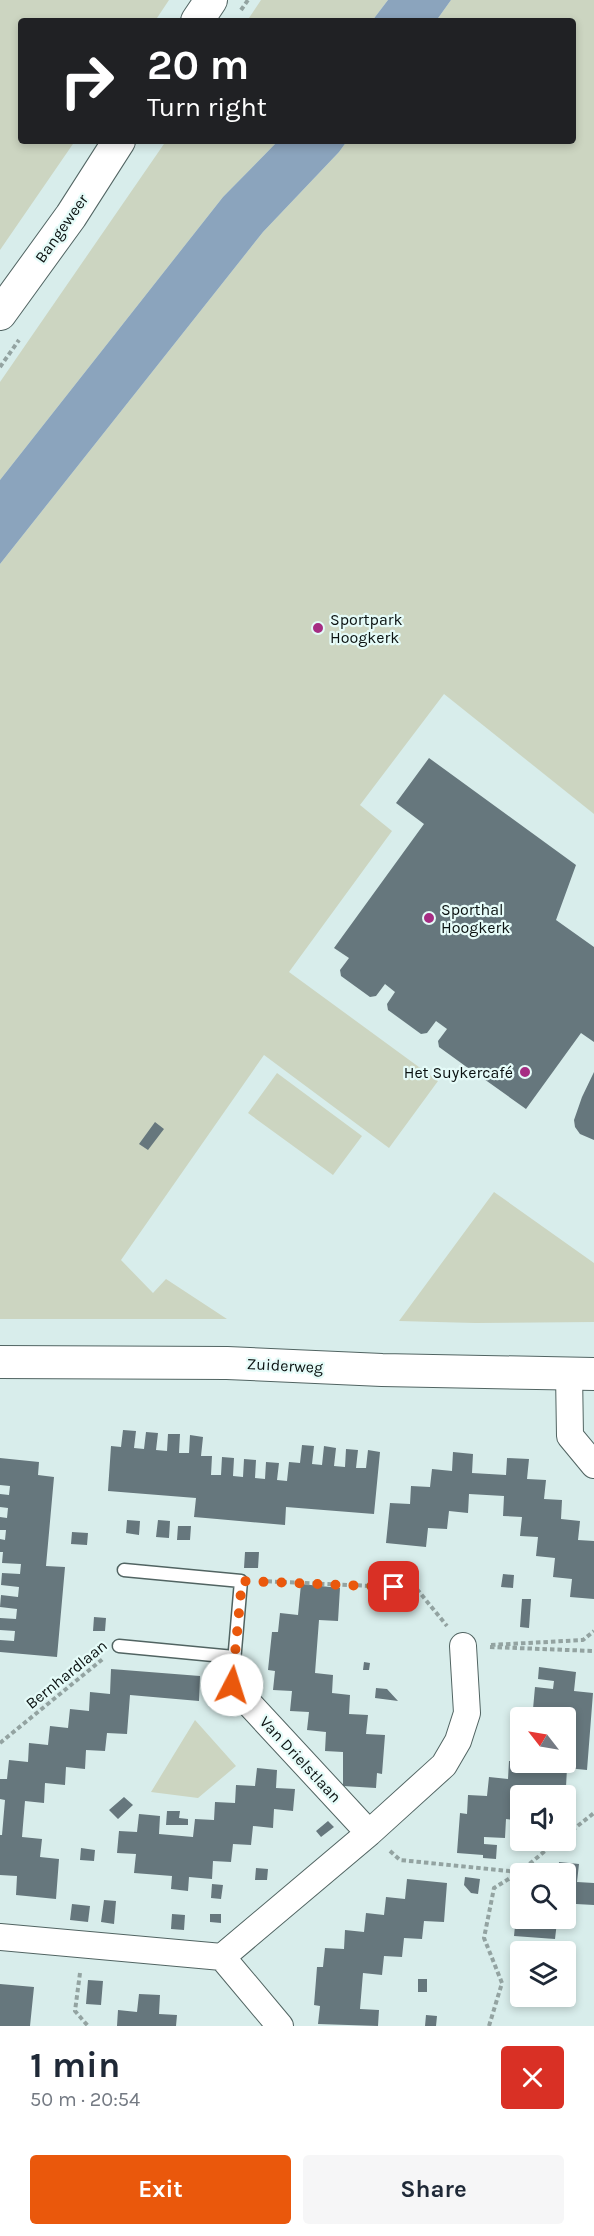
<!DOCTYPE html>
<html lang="en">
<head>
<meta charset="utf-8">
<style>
  body { margin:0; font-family:Karla,sans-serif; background:#f6f6f7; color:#1f2937; height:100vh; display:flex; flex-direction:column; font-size:22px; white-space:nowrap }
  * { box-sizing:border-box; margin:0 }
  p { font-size:20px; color:#747a83 }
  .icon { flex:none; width:33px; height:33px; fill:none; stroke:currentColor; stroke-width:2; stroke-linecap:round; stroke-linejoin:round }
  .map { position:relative; height:2026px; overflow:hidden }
  .details { display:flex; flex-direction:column; background:#fff; flex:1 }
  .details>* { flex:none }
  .banner { position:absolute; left:18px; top:18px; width:558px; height:126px; border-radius:6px; box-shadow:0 3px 9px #0003; background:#202124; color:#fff; overflow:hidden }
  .needle { width:39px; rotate:301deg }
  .buttons { position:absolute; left:510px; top:1707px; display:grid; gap:12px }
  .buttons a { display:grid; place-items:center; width:66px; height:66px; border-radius:6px; background:#fff; box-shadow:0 3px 9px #0003; font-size:30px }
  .pin { position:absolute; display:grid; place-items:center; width:51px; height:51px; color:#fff; margin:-26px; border-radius:12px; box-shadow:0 3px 9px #0006 }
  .me { position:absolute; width:66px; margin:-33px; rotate:5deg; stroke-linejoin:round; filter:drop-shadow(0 0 4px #0008) }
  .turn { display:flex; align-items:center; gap:21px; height:126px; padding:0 30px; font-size:27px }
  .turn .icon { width:78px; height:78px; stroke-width:2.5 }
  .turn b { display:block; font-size:42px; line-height:51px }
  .round { display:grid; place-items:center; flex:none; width:63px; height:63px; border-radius:6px; background:#f6f6f7 }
  .headline { display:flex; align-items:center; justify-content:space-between; height:102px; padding:0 30px }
  h1 { font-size:36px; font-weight:700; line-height:45px }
  .primary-button { display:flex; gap:12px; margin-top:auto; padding:12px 30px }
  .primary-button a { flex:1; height:69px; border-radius:6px; background:#ea580c; color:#fff; font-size:24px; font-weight:700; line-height:69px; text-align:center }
  .primary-button a+a { background:#f6f6f7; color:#1f2937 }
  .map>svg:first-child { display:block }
  .green { fill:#ccd5c1 }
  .water { fill:#8ba4bd }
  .building { fill:#66777d }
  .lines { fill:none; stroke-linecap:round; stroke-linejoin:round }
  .service-casing { stroke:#516462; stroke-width:15 }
  .minor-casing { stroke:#516462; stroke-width:28 }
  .tertiary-casing { stroke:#516462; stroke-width:34 }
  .path { stroke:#93a3a1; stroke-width:4; stroke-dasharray:4.5 3; stroke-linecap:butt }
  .service { stroke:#fff; stroke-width:12 }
  .minor { stroke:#fff; stroke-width:26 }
  .tertiary { stroke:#fff; stroke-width:32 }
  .route { stroke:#ea580c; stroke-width:10; stroke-dasharray:0 18 }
  .poi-dot { fill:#a62d83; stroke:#e5fbf8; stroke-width:2 }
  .labels { text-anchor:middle; stroke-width:4.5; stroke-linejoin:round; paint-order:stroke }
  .street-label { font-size:16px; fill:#0b1211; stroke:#e5fbf8 }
  .poi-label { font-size:16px; fill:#0b1211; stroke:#e5fbf8; text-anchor:start }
</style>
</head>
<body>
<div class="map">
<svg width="594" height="2026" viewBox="0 0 594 2026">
  <rect width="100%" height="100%" fill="#d8edeb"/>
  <path class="green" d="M0,0h169l-14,21h-134v120h54l-75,109z
    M261,0h127l-16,21h-125z
    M451,0h143v814l-150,-120 -84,111 32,26 -103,141 149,109 -49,67 -125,-93 -143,205 32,33 13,-14 61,40h-227v-755l263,-332 76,-80 8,-11h226v-120h-137z
    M166,141h112l-55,56 -223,283v-98z
    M277,1073l85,63 -29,39 -85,-62z
    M494,1192l100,71v59l-119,1 -76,-2z
    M195,1720l41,46 -38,32 -47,-6z"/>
  <path class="water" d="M388,0h63l-15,21h-64z
    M278,141h69l-8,11 -76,80 -263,332v-84l223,-283z"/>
  <path class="building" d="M429,758l147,107 -20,55 38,27v95l-13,-9 -55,76 -42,-30 2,-3 -12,-9 -6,1 -29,-21 -1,-6 9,-12 -11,-8 -9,12 -6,1 -33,-24 -1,-6 8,-12 -10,-8 -9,12 -6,1 -29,-21 -1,-6 9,-12 -15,-10 90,-124 -28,-21z
    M594,1072v68l-14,-6 -5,-7 -1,-7 8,-23z
    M155,1122l9,7 -16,21 -9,-6z
    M123,1430l13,1 -2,17 10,1 2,-17 12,1 -2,17 11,1 1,-17h12l-1,19h10l1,-18 13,2 -2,19h11l-1,19h10l1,-18 12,1 -1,18 10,1 1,-18 12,1 -1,18 10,1 1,-17 13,1 -2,17 10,1 2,-19 11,1 2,-18 12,1 -2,18 10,1 2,-19 12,2 -2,18 11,1 1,-18 12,1 -2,18h10l2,-18 12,2 -6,62 -88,-7 -1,18 -68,-6 -23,-2 2,-19 -88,-7 3,-45 10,1z
    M453,1452l20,2 -1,19 34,2 1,-17 22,1 -2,20 19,1 -2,19 18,1 -1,19 19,2 -2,19 16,1v58l-24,-2 2,-18 -19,-2 2,-19 -19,-2 2,-19 -18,-1 2,-19 -19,-1 1,-20 -35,-2 -1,19 -19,-2 -2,18 -19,-1 -2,19 -40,-4 4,-40 20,1 1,-18 19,1 2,-18 20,2z
    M0,1458l39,4 -1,13 16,2 -8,89 19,1 -8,90 -57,-5v-12l14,1 1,-10 -15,-1v-12l16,1 1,-10 -17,-2 1,-12 17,2 1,-10 -18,-2 1,-12 18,1 1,-10 -19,-1 1,-11h-3v-13l5,1 1,-10h-6v-13l7,1 1,-10 -8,-1v-13l9,1 1,-9 -10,-1z
    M127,1520l13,1 -1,14 -13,-2z
    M158,1520l12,1 -1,17 -13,-1z
    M178,1526h13l-1,14h-13z
    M72,1532l16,1 -1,12 -16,-1z
    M245,1552h14l-1,16h-14z
    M503,1574l11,1 -1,13 -12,-1z
    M301,1584l39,4 -2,33 -19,-1 -4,53 18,2 -1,18 18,2 -1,19 19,1 -2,19 19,1 -3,39 -5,-1 -1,15 -33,-2v-34l-18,-1 1,-19 -19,-2 2,-18 -19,-1 2,-20 -19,-1 2,-19 -7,-1 4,-38h6l2,-19 18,2z
    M522,1599h9l-2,29 -9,-1z
    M94,1617l12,1 -1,13h-12z
    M364,1662l6,1 -1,7h-6z
    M539,1667l37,5 -2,19 19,2 -6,77 -20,-2 -1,19 -19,-1 -1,10h-26v25l-14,-2 -1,19 -21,-1v7l13,1 -1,14 -13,-1v-3l-26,-2 3,-40 7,1 1,-19 19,1 2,-19 19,2 1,-18 57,1v-44h-15v-8l-18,-1 2,-22 18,2 1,-8 -16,-2z
    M111,1669l89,7 -1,25 -69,-6 -3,39 -20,-1 -2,18 -19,-1 -1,19 -19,-2 -1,18 -20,-2 -1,20 -19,-2 -3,36 20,2 -2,18 19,2 -3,40 -40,-4 1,-19 -17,-1v-40h2l3,-35 -5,-1v-20h7l2,-19 19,2 1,-19 19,2 2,-19 18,2 2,-19 19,2 1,-19 20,2z
    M376,1688l11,1 11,12 -23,-3z
    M257,1768l20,2 -1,18 19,1 -2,22 -19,-2 -1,19 -20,-2 -2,19 -18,-1 -2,18 -18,-1 -1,18 -23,-2 -1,14 -17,-2 1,-13 -38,-3 2,-19 -19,-1 2,-22 18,1 2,-18 21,2 -1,18 34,3 2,-18 19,1 1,-18 20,1 1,-18 19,1z
    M124,1797l9,8 -15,14 -9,-9z
    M167,1811h13l-1,7 9,1v6h-22z
    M328,1821l6,6 -13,10 -5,-6z
    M81,1848l14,2 -1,11 -14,-1z
    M559,1862l20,2 -2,18 17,1v22l-18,-1 -2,19 -17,-1 -2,17 -41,-3 4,-40h2v22h46v-44h-8z
    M256,1868l12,1 -1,11h-12z
    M465,1877l15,2 -2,15 -7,-1 -7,-8z
    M407,1879l40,4 -3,39 -20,-1 -2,18 -18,-1 -2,19 -18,-1 -2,19 -19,-2 -3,36 19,1 -1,16 -60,-2 2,-18 -6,-1 2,-25 1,-13h6l2,-19 19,1 1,-19 19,2 2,-19 18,2 2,-18 19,2z
    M212,1884l11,1 -2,14 -10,-1z
    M104,1900l12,1 -2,23 -13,-2z
    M72,1904l18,2 -2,16 -18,-2z
    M172,1914l13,1 -1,15 -13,-1z
    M210,1914h11v9l-11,-1z
    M418,1979h9v13h-9z
    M88,1980l15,1 -2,24 -15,-1z
    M0,1984l34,3 -4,39h-30z
    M139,1994l21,1 -1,19 18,1 -1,11h-59l1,-16 19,2z
    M426,2015l11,1 -1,10h-11z"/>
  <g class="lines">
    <g class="service-casing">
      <path id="service" d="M124,1570l117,11 -9,104
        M119,1646l115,11"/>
    </g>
    <g class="minor-casing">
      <path id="minor" d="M569,1373l1,63 24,29
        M232,1685l137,148
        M0,1937l222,20 58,69
        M222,1957l147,-124 75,-68 14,-24 9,-28 -4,-67"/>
    </g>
    <g class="tertiary-casing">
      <path id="tertiary" d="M197,21l14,-21
        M0,314l71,-98 48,-75
        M0,1362l227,1 155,7 212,4"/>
    </g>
    <path class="path" d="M241,10l7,-10
      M0,367l19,-27
      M260,1581l156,7 31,38
      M491,1645l92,-5 11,-9
      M490,1647l104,4
      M0,1743l104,-85
      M566,1835l28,-22
      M390,1851l10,9 119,12
      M80,1973l-5,38 13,15
      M489,2026l13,-43 -18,-45 10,-50 26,-16 38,-32"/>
    <use href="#service" class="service"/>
    <use href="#minor" class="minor"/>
    <use href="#tertiary" class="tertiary"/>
  </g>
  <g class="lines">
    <path class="route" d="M232,1685l10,-104 152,6"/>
  </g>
  <g class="poi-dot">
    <circle cx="318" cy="628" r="6"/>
    <circle cx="429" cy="918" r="6"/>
    <circle cx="525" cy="1072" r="6"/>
  </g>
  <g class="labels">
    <g class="street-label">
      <text transform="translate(61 228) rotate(-55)" y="6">Bangeweer</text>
      <text transform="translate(285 1365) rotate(3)" y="6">Zuiderweg</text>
      <text transform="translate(66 1674) rotate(-39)" y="6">Bernhardlaan</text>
      <text transform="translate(301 1759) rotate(47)" y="6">Van Drielstlaan</text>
    </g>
    <g class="poi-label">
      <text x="330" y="625">Sportpark<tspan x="330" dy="18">Hoogkerk</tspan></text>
      <text x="441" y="915">Sporthal<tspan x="441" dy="18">Hoogkerk</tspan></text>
      <text x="513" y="1078" text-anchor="end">Het Suykercafé</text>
    </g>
  </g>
</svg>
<div class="buttons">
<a><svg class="needle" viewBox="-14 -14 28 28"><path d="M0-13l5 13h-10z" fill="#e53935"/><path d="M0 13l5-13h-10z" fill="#747a83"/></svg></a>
<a><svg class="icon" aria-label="sound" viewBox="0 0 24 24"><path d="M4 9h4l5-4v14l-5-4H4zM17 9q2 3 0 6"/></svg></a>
<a><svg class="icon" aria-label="search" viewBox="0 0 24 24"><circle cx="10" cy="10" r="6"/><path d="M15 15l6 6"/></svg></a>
<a><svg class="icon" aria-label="layers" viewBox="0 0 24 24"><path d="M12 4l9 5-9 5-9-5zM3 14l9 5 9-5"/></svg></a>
</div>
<div class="pin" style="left:394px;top:1587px;background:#d93025"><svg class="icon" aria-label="arrive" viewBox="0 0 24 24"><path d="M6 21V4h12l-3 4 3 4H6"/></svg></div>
<svg class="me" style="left:232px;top:1685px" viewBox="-20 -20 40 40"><circle r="19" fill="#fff"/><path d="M0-13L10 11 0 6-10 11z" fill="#ea580c"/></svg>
<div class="banner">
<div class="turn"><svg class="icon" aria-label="right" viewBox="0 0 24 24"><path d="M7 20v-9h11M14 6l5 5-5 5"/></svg><div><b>20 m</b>Turn right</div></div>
</div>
</div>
<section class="details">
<div class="headline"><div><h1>1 min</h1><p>50 m · 20:54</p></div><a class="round" style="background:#d93025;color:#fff"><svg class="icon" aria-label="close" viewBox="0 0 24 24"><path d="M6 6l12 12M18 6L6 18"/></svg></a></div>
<div class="primary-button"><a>Exit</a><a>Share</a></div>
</section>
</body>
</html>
